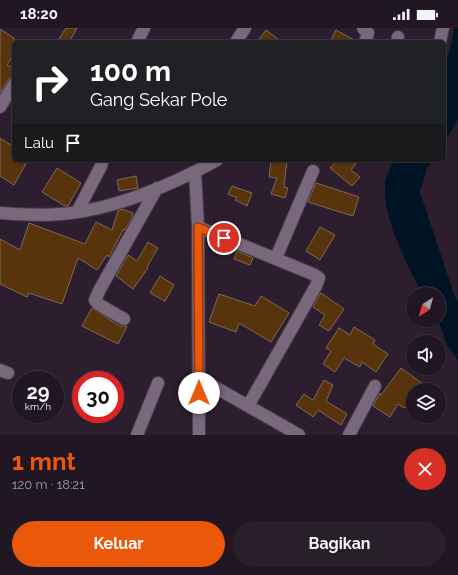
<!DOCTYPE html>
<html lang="id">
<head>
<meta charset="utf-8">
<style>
  body { margin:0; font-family:Raleway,sans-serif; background:#291f2b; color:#f1f3f6; height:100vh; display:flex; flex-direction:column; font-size:15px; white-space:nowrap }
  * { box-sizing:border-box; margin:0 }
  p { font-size:13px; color:#a29fa6 }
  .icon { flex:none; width:22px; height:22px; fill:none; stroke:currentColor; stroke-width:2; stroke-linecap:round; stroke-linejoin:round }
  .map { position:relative; height:407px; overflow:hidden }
  .details { display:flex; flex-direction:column; background:#211623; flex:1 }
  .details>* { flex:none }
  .top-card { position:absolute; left:12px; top:12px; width:434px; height:122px; border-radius:6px; box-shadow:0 1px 3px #0004,0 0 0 1px #3e3541; background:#202124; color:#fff; overflow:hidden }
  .needle { width:26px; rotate:217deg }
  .fabs { position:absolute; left:406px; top:259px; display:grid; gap:8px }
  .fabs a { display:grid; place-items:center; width:40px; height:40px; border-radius:50%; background:#211623; box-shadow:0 1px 3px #0004,0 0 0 1px #3e3541; font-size:20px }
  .speed { position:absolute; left:12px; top:343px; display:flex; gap:8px; font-size:20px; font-weight:700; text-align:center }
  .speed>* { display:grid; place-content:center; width:52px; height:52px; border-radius:50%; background:#211623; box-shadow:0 1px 3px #0004,0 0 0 1px #3e3541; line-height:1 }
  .speed small { font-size:10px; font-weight:400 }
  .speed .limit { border:6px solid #d22; background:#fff; color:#111 }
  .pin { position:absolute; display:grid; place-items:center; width:34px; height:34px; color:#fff; margin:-17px; border:2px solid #fff; border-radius:50%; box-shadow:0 1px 4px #0007 }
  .me { position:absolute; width:44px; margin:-22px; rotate:0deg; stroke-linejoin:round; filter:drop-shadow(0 0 3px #0008) }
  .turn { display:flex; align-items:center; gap:14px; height:84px; padding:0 12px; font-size:18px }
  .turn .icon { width:52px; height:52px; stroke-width:2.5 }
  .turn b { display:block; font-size:28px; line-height:34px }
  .then { display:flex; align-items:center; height:38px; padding:0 12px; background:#0003; gap:8px; font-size:15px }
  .round { display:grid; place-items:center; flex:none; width:42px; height:42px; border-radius:21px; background:#291f2b }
  .overview { display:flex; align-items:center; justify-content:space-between; height:68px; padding:0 12px }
  h1 { font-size:24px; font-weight:700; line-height:30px; color:#ea580c }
  .action { display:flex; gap:8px; margin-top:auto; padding:8px 12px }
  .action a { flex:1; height:46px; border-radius:24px; background:#ea580c; color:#fff; font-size:16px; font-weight:700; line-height:46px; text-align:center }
  .action a+a { background:#291f2b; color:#f1f3f6 }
  .status { display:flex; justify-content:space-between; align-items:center; height:28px; padding:0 20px; background:#211623; direction:ltr }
  .status svg { height:11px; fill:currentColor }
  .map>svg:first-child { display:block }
  .water { fill:#001424 }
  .building { fill:#58340d; stroke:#7d6856 }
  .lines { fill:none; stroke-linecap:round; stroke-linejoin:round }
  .minor-casing { stroke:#493d4c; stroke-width:14 }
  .minor { stroke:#79687c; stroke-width:12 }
  .route-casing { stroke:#983908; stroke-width:10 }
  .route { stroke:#ea580c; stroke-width:7 }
</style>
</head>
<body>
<div class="status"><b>18:20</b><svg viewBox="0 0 49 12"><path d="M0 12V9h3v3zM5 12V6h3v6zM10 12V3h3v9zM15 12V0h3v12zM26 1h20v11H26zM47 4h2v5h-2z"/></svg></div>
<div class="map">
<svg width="458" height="407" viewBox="0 0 458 407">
  <rect width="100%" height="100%" fill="#2c1e2f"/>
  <path class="water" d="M454,0h4v92l-14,23v-76l7,-22z
    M394,132h39l-6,8 -7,24 35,105 3,4v59l-11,-15 -9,-25 1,-26h-17c-15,-31 -40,-76 -37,-111 1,-7 6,-16 9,-23z"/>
  <path class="building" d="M66,0h11l-8,14h-12z
    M0,1l14,9v16l-7,11 7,4v6l-6,5 -8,13z
    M266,2l16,12h-25z
    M336,2l22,12h-28z
    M0,110l14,9v13h14l-14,25 -14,-9z
    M271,132h16l-3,27 4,1 -3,10 -14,-4 6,-16 -8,-1z
    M337,132h22l-8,10 9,7 -8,9 -22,-18z
    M57,140l24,15 -13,23h-3l-23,-14z
    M136,148l2,12 -19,3 -2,-11z
    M316,155l43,14 -6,19 -45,-14z
    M232,158l20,7 -5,13 -12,-6 2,-2 -9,-4z
    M122,181l11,4 -1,5 -7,12h-2l-14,27 -2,-2 -10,15 -19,-12 -16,46 -33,-11 -2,4 -27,-13v-45l20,11 9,-27 56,21 11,-22 16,8 6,-19z
    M320,199l15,8 -15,25 -14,-9z
    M148,214l10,6 -11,19 1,1 -15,21 -17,-13 12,-21 9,6z
    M237,223l16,7 -3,7 -16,-6z
    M160,248l14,9 -9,16 -15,-8z
    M321,265l23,16 -15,22 -10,-6 6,-10 -12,-8z
    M219,266l36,12 6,-10 28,17 -18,29 -32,-19 -3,9 -27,-10z
    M92,280l28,18h7l-9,18 -36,-18z
    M354,299l21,13 -2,4 15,10 -12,18 -14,-10 -2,5 -16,-9 -9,14 -12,-8 8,-13 -5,-3 13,-20 11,7z
    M401,340l22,16 -5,6h-5v7l-9,11 -6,-4 -8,13 -17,-11 7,-13 1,2z
    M324,352l9,5 -7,16 21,13 -6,11 -23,-15 -5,7 -17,-12 8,-11 9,6z"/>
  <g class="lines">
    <g class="minor-casing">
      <path id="minor" d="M363,0l5,5 -3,9
        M137,14l7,-14
        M236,14l9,-14
        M397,14l1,-5
        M440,14l3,-14
        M0,79l14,-23
        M195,144l3,55 1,208
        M77,184l24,-46 1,-4 -1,-2
        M0,185c20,1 41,3 61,1 52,-4 111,-29 156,-54
        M198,199l117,48 4,3 -3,8 -68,120
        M276,230l37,-87
        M124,291l-26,-15 -3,-4 5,-11 57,-101
        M0,342l8,3
        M199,350l100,57
        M137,407l21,-52
        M349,407l26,-49"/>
    </g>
    <use href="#minor" class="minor"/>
  </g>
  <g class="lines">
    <g class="route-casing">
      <path id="route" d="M199,365l-1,-166 26,11"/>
    </g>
    <use href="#route" class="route"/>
  </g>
</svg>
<div class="fabs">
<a><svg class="needle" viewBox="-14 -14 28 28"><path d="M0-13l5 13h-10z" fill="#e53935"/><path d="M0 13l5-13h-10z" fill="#a29fa6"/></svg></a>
<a><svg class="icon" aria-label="sound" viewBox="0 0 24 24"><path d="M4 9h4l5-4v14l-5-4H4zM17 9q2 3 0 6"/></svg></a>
<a><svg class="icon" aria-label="layers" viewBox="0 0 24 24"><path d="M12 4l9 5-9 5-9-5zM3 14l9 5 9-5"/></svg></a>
</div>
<div class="speed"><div>29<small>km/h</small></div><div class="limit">30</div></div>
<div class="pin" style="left:224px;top:210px;background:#d93025"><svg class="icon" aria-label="arrive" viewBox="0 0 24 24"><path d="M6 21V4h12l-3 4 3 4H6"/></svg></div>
<svg class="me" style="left:199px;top:365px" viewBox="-20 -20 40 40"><circle r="19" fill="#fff"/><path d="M0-13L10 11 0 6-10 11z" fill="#ea580c"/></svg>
<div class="top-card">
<div class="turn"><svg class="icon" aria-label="right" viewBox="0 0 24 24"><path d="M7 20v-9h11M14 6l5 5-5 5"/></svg><div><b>100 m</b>Gang Sekar Pole</div></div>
<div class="then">Lalu<svg class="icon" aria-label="arrive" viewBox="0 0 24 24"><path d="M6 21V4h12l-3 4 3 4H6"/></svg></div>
</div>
</div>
<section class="details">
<div class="overview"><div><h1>1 mnt</h1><p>120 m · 18:21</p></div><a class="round" style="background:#d93025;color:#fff"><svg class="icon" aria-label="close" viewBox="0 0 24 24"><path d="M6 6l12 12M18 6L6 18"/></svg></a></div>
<div class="action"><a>Keluar</a><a>Bagikan</a></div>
</section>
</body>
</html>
